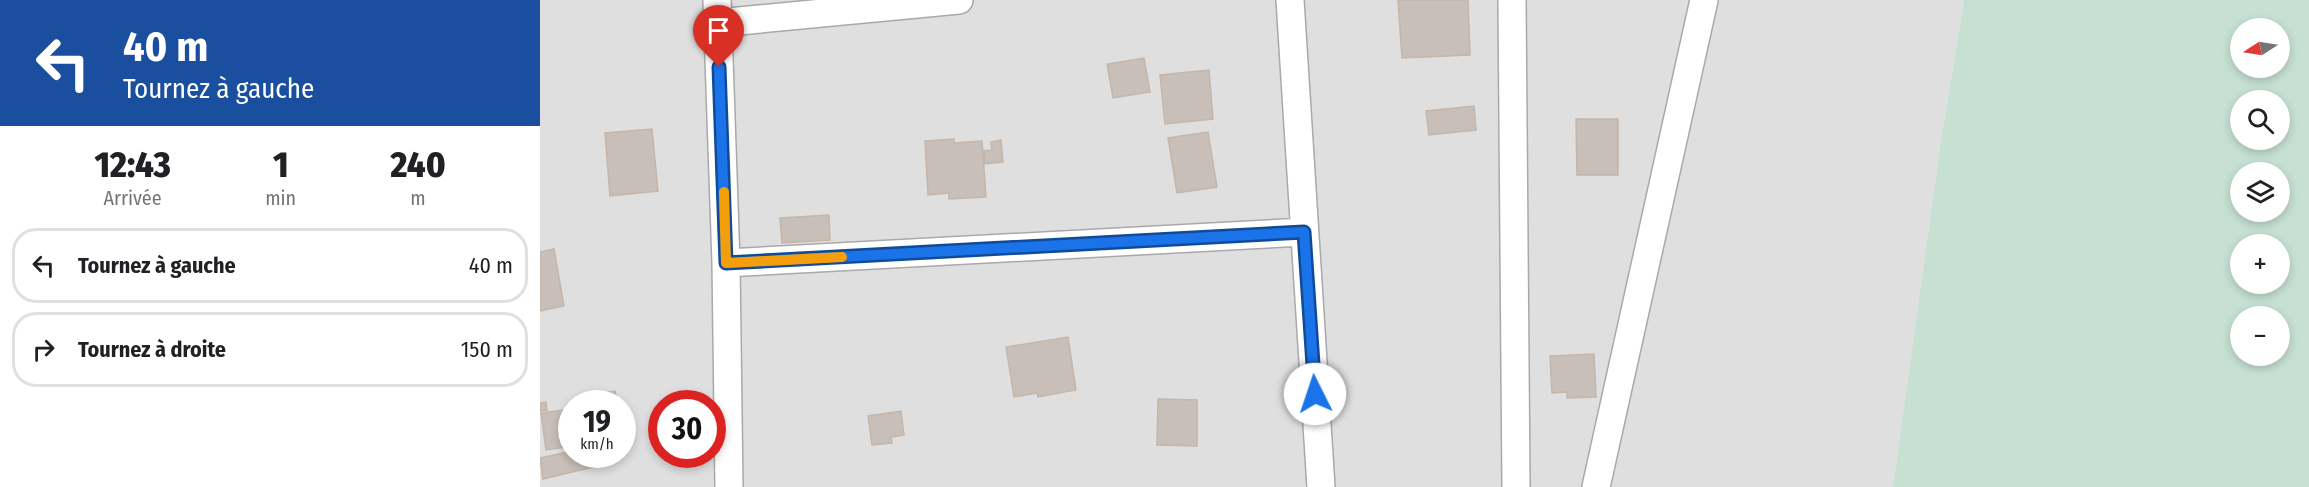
<!DOCTYPE html>
<html lang="fr">
<head>
<meta charset="utf-8">
<style>
  body { margin:0; font-family:"Fira Sans Condensed",sans-serif; background:#f6f6f6; color:#202124; height:100vh; display:flex; flex-direction:column; font-size:22px; white-space:nowrap }
  * { box-sizing:border-box; margin:0 }
  p { font-size:20px; color:#757577 }
  .icon { flex:none; width:33px; height:33px; fill:none; stroke:currentColor; stroke-width:2; stroke-linecap:round; stroke-linejoin:round }
  .map { position:relative; flex:1; overflow:hidden }
  .sheet { display:flex; flex-direction:column; background:#fff; width:540px }
  .sheet>* { flex:none }
  .banner { background:#1a4fa0; color:#fff; overflow:hidden }
  .needle { width:39px; rotate:258deg }
  .fabs { position:absolute; left:1690px; top:18px; display:grid; gap:12px }
  .fabs a { display:grid; place-items:center; width:60px; height:60px; border-radius:50%; background:#fff; box-shadow:0 3px 9px #0003; font-size:30px }
  .speed { position:absolute; left:18px; top:390px; display:flex; gap:12px; font-size:30px; font-weight:700; text-align:center }
  .speed>* { display:grid; place-content:center; width:78px; height:78px; border-radius:50%; background:#fff; box-shadow:0 3px 9px #0003; line-height:1 }
  .speed small { font-size:15px; font-weight:400 }
  .speed .limit { border:9px solid #d22; background:#fff; color:#111 }
  .pin { position:absolute; display:grid; place-items:center; width:51px; height:51px; color:#fff; margin:-62px -26px; border-radius:50% 50% 50% 0; rotate:-45deg; box-shadow:0 0 6px #0007 }
  .pin .icon { rotate:45deg }
  .me { position:absolute; width:66px; margin:-33px; rotate:356deg; stroke-linejoin:round; filter:drop-shadow(0 0 4px #0008) }
  .turn { display:flex; align-items:center; gap:21px; height:126px; padding:0 24px; font-size:27px }
  .turn .icon { width:78px; height:78px; stroke-width:2.5 }
  .turn b { display:block; font-size:42px; line-height:51px }
  .eta { display:flex; justify-content:space-evenly; align-items:center; height:102px; text-align:center }
  .eta b { font-size:36px; font-weight:800; line-height:42px }
  ul { padding:0; list-style:none }
  li { display:flex; align-items:center; gap:18px; height:75px; margin:0 12px 9px; padding:0 12px; border:3px solid #e0e0e0; border-radius:24px }
  li div { flex:1 }
  li b { display:block; font-size:22px }
  li em { font-style:normal }
  main { display:flex; flex:1; min-height:0 }
  .map>svg:first-child { display:block }
  .residential { fill:#e0dfdf; fill-rule:evenodd }
  .wetland { fill:#c6e0d4; fill-rule:evenodd }
  .building { fill:#c7bfb8; stroke:#c4b6ab; stroke-width:1.5 }
  .lines { fill:none; stroke-linecap:round; stroke-linejoin:round }
  .street-casing { stroke:#a9a9a9; stroke-width:30 }
  .street { stroke:#fff; stroke-width:27 }
  .route-casing { stroke:#114b97; stroke-width:15 }
  .route { stroke:#1a73e8; stroke-width:10 }
  .slow { stroke:#f59e0b; stroke-width:10 }
</style>
</head>
<body>
<main>
<section class="sheet">
<div class="banner">
<div class="turn"><svg class="icon" aria-label="left" viewBox="0 0 24 24"><path d="M17 20v-9H6M10 6l-5 5 5 5"/></svg><div><b>40 m</b>Tournez à gauche</div></div>
</div>
<div class="eta">
<div><b>12:43</b><p>Arrivée</p></div>
<div><b>1</b><p>min</p></div>
<div><b>240</b><p>m</p></div>
</div>
<ul>
<li><svg class="icon" aria-label="left" viewBox="0 0 24 24"><path d="M17 20v-9H6M10 6l-5 5 5 5"/></svg><div><b>Tournez à gauche</b></div><em>40 m</em></li>
<li><svg class="icon" aria-label="right" viewBox="0 0 24 24"><path d="M7 20v-9h11M14 6l5 5-5 5"/></svg><div><b>Tournez à droite</b></div><em>150 m</em></li>
</ul>
</section>
<div class="map">
<svg width="1769" height="487" viewBox="0 0 1769 487">
  <rect width="100%" height="100%" fill="#f2efe9"/>
  <path class="residential" d="M0,0h1424l-24,147 -47,340h-1353zM32,404h50v50h-50zM122,404h50v50h-50z"/>
  <path class="wetland" d="M1424,0h345v487h-416l47,-340zM1701,28h39v40h-39zM1701,100h39v40h-39zM1701,172h39v40h-39zM1701,244h39v40h-39zM1701,316h39v40h-39z"/>
  <path class="building" d="M858,0h70l2,55 -68,3z
    M604,58l6,34 -37,6 -6,-34z
    M669,70l4,49 -48,5 -5,-49z
    M934,106l2,24 -47,5 -3,-24z
    M1036,119h42v56h-41z
    M112,129l6,62 -48,5 -5,-63z
    M668,132l9,55 -40,6 -9,-55z
    M414,139v4l28,-2 4,56 -37,2v-6l-21,2 -3,-54z
    M461,140l2,22 -18,2 -1,-13 8,-1 -1,-8z
    M289,215l1,25 -48,3 -2,-25z
    M14,249l10,57 -24,5v-59z
    M528,337l8,53 -38,7 -1,-4 -23,4 -8,-50z
    M1054,354l2,43 -29,1v-6l-15,1 -2,-37z
    M75,391l3,13h-18l-2,-10z
    M618,399l39,1v46l-40,-1z
    M6,402l1,8 -7,1v-8z
    M32,409v37l-26,4 -5,-37z
    M361,411l3,24 -13,2 1,6 -20,2 -4,-29z
    M32,451v3h32l2,10 -63,15 -3,-21z"/>
  <g class="lines">
    <g class="street-casing">
      <path id="street" d="M177,0l9,263 3,224
        M750,0l31,487
        M972,0l4,487
        M178,23l241,-23
        M186,263l578,-31
        M1056,487l108,-487"/>
    </g>
    <use href="#street" class="street"/>
  </g>
  <g class="lines">
    <g class="route-casing">
      <path id="route" d="M179,67l7,196 578,-31 11,162"/>
    </g>
    <use href="#route" class="route"/>
    <path class="slow" d="M184,192l2,71 116,-6"/>
  </g>
</svg>
<div class="fabs">
<a><svg class="needle" viewBox="-14 -14 28 28"><path d="M0-13l5 13h-10z" fill="#e53935"/><path d="M0 13l5-13h-10z" fill="#757577"/></svg></a>
<a><svg class="icon" aria-label="search" viewBox="0 0 24 24"><circle cx="10" cy="10" r="6"/><path d="M15 15l6 6"/></svg></a>
<a><svg class="icon" aria-label="layers" viewBox="0 0 24 24"><path d="M12 4l9 5-9 5-9-5zM3 14l9 5 9-5"/></svg></a>
<a>+</a>
<a>−</a>
</div>
<div class="speed"><div>19<small>km/h</small></div><div class="limit">30</div></div>
<div class="pin" style="left:179px;top:67px;background:#d93025"><svg class="icon" aria-label="arrive" viewBox="0 0 24 24"><path d="M6 21V4h12l-3 4 3 4H6"/></svg></div>
<svg class="me" style="left:775px;top:394px" viewBox="-20 -20 40 40"><circle r="19" fill="#fff"/><path d="M0-13L10 11 0 6-10 11z" fill="#1a73e8"/></svg>
</div>
</main>
</body>
</html>
